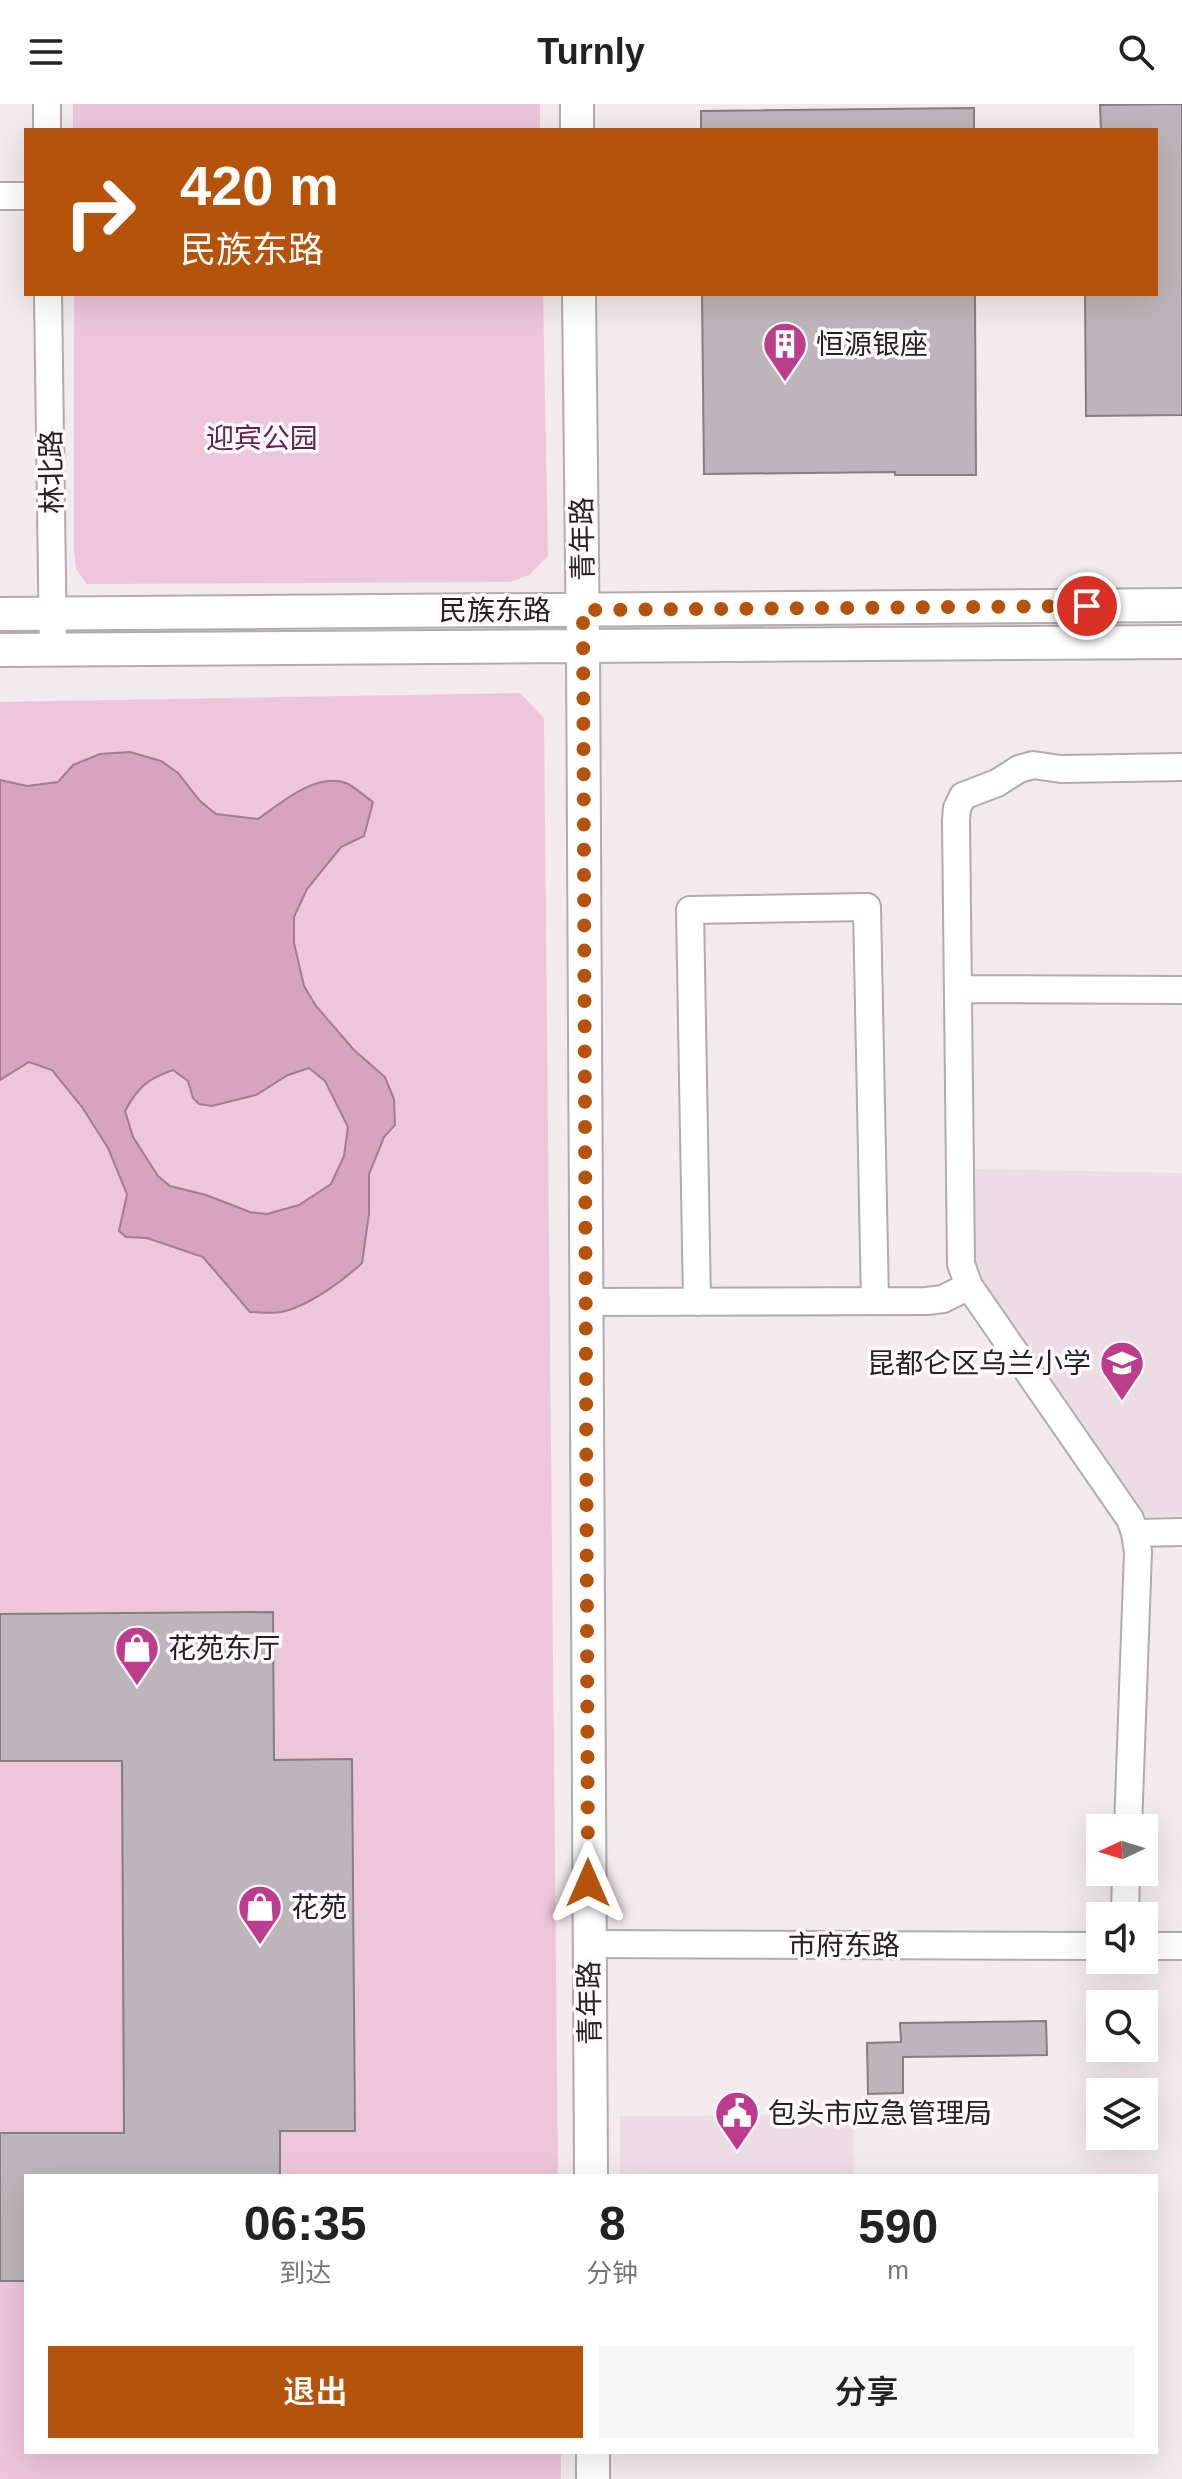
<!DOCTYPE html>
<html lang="zh">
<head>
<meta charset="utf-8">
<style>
  body { margin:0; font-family:Arial,"Noto Sans SC",sans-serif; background:#f6f6f6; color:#222; height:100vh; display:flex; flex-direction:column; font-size:30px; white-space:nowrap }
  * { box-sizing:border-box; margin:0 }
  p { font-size:26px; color:#767676 }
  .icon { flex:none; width:44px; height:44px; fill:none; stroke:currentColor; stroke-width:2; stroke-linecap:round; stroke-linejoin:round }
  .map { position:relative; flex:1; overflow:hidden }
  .sheet { position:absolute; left:24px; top:2070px; width:1134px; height:280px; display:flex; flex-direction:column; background:#fff; border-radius:0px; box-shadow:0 8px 32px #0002 }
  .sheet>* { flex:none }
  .top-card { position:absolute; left:24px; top:24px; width:1134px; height:168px; border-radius:0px; box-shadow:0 8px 32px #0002; background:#b45309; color:#fff; overflow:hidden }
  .needle { width:52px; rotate:266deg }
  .buttons { position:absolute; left:1086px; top:1710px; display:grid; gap:16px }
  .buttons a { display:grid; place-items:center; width:72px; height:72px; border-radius:0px; background:#fff; box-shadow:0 8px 32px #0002; font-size:40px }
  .pin { position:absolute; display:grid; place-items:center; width:68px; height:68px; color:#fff; margin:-34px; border:4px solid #fff; border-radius:50%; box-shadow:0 2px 8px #0007 }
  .me { position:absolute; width:88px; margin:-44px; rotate:0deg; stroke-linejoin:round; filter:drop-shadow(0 0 6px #0008) }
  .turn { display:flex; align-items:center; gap:28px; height:168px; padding:0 24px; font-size:36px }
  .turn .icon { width:104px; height:104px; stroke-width:2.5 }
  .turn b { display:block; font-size:56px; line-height:68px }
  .eta { display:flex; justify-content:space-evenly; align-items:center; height:136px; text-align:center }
  .eta b { font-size:48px; font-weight:600; line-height:56px }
  .cta { display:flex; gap:16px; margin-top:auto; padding:16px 24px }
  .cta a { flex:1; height:92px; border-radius:0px; background:#b45309; color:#fff; font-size:32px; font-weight:600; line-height:92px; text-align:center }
  .cta a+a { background:#f6f6f6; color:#222 }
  header { display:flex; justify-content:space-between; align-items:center; height:104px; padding:0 24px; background:#fff; font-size:36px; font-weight:600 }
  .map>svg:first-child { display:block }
  .built { fill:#ecdce4 }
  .green { fill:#edc6da }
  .water { fill:#d8a3bf; stroke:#a27c90; stroke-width:2; fill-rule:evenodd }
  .building { fill:#bdb5b9; stroke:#857e82; stroke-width:2 }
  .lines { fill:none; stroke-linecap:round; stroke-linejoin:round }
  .minor-casing { stroke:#b2aaae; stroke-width:30 }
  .major-casing { stroke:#b2aaae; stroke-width:36 }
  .minor { stroke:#fff; stroke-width:26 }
  .major { stroke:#fff; stroke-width:32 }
  .route { stroke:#b45309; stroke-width:14; stroke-dasharray:0 25.2 }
  .labels { text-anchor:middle; stroke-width:7; stroke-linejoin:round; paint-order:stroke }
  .poi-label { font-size:28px; fill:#252224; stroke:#fff8fc; text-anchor:start }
  .park-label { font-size:28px; fill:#622449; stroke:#fff8fc }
  .street-label { font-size:28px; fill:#252224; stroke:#fff8fc }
</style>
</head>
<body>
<header><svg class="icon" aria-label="menu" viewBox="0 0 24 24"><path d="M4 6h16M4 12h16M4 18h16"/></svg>Turnly<svg class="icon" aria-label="search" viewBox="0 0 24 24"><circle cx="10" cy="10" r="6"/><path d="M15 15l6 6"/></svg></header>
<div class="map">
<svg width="1182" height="2375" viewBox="0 0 1182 2375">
  <rect width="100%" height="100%" fill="#f3eaee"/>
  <path class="built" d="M970,1065l212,4v343l-39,1 -160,-229 -12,-27z
    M841,2011l12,12 1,49h-234v-60z"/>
  <path class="green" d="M73,0h467v26h-467z
    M74,190h469l5,262 -19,19 -19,7 -423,2 -11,-15 -2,-18z
    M520,589l24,25 14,1458h-532v276h535v27h-561v-1777z"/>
  <path class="water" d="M130,648l31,9 17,12 22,28 16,13 42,5c23,-16 58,-47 88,-36 9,4 18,13 27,19l-9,34 -23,11 -34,42 -13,28v26l10,43 12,20 38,44 31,27 9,22 1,26 -11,12 -15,37v40l-7,49c-19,18 -55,44 -81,49 -9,2 -21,0 -31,0l-47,-55 -56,-19 -21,-1 -7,-6 8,-37 -19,-46 -26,-41 -30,-37 -23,-8 -29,18v-300l27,6 31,-4 15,-17 27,-11zM309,964l16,13 23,46 -4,29 -13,28 -32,21 -32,9 -17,-2 -44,-17 -36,-9 -12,-10 -25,-39 -8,-26c13,-24 22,-32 48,-41l15,11 5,17 6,6 13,2 44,-11 32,-20z"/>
  <path class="building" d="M1182,0v311l-96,1 -1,-122h71v-164h-55l-1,-25z
    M974,4v22h-273v-19z
    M702,190h273l1,181h-81v-3l-191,2z
    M273,1508l1,148 78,-1 3,372h-75v45h-254v105h-26v-148h124l-2,-372h-122v-147z
    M1046,1917l1,34 -144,2v36l-35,1 -1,-51 34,-1 -1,-19z"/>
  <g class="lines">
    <g class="minor-casing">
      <path id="minor" d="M47,0v26
        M0,92h26
        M48,190l5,355
        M958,885l224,1
        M586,1198l341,-1 16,-2 26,-13
        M697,1198l-7,-392 177,-3 8,394
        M1135,1429l47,-1
        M1128,1724l10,-276 -3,-19 -5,-14 -161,-233 -8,-22 -5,-444 1,-12 6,-12 34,-13 22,-14 14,-4 28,4 121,-2
        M1125,1812l1,-44
        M589,1840l511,2
        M1144,1842h38"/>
    </g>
    <g class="major-casing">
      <path id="major" d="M577,0v26
        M579,190l4,353 8,1529
        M0,510l1182,-9
        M0,546l1182,-8
        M593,2348v27"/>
    </g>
    <use href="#minor" class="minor"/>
    <use href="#major" class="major"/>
  </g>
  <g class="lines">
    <path class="route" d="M588,1779l-5,-1273 504,-4"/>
  </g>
  <defs>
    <g id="building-pin" transform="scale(2.3)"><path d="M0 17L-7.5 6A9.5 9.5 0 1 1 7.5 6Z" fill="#bb3d8b" stroke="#fff8fc"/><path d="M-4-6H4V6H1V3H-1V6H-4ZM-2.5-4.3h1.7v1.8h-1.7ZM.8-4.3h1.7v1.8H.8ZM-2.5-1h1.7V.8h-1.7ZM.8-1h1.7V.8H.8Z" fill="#fff"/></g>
    <g id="school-pin" transform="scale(2.3)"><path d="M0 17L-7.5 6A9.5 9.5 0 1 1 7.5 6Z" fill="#bb3d8b" stroke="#fff8fc"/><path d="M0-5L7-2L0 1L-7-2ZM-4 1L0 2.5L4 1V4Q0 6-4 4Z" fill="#fff"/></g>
    <g id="shop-pin" transform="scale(2.3)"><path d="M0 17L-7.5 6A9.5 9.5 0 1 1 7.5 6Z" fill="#bb3d8b" stroke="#fff8fc"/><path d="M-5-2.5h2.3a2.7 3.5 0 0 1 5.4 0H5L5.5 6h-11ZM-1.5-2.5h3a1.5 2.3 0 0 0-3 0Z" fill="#fff"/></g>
    <g id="civic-pin" transform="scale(2.3)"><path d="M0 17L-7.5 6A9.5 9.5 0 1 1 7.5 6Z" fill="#bb3d8b" stroke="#fff8fc"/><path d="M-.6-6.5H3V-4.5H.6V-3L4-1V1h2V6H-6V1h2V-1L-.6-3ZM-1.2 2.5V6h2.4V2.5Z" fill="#fff"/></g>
  </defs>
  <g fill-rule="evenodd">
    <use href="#building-pin" x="785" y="240"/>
    <use href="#school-pin" x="1122" y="1259"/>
    <use href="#shop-pin" x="137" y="1544"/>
    <use href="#shop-pin" x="260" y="1803"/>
    <use href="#civic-pin" x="737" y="2009"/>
  </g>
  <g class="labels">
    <g class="poi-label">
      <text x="816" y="250">恒源银座</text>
      <text x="1091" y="1269" text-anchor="end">昆都仑区乌兰小学</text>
      <text x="168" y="1554">花苑东厅</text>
      <text x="291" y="1813">花苑</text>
      <text x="768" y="2019">包头市应急管理局</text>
    </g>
    <g class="park-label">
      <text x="262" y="344">迎宾公园</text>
    </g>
    <g class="street-label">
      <text transform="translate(51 368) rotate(-91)" y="10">林北路</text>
      <text transform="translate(582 435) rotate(-91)" y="10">青年路</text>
      <text x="495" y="516">民族东路</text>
      <text x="844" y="1851">市府东路</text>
      <text transform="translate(589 1899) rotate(-91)" y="10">青年路</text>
    </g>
  </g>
</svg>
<div class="buttons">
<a><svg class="needle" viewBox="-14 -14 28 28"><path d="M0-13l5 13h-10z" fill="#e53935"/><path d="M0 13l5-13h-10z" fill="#767676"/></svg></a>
<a><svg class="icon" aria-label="sound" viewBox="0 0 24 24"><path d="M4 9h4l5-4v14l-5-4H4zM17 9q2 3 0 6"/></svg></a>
<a><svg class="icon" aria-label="search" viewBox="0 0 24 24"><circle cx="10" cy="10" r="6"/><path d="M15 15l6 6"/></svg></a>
<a><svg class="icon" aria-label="layers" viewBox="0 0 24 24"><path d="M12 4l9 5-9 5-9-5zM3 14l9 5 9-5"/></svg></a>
</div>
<div class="pin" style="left:1087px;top:502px;background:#d93025"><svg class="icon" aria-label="arrive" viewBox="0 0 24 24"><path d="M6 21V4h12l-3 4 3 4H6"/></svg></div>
<svg class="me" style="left:588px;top:1779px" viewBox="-20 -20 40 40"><path d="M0-17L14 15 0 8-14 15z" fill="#b45309" stroke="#fff" stroke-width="4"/></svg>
<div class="top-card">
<div class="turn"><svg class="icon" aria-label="right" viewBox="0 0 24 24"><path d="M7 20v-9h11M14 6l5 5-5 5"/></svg><div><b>420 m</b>民族东路</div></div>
</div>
<section class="sheet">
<div class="eta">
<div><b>06:35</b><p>到达</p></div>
<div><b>8</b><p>分钟</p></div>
<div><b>590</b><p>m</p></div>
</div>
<div class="cta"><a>退出</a><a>分享</a></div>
</section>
</div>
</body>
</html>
